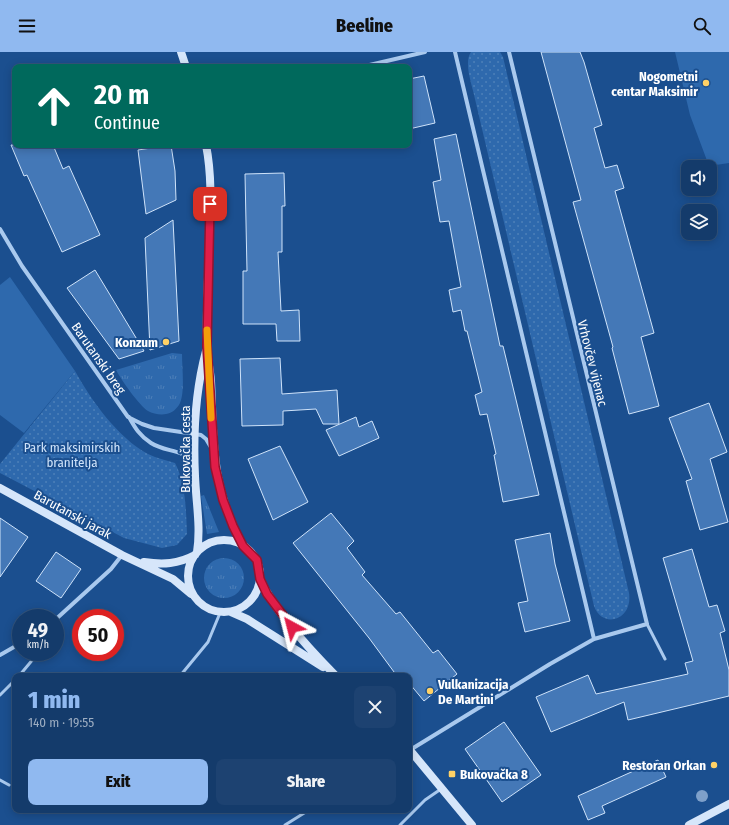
<!DOCTYPE html>
<html lang="en">
<head>
<meta charset="utf-8">
<style>
  body { margin:0; font-family:"Fira Sans Condensed",sans-serif; background:#1d4271; color:#f1f3f6; height:100vh; display:flex; flex-direction:column; font-size:15px; white-space:nowrap }
  * { box-sizing:border-box; margin:0 }
  p { font-size:13px; color:#9dadc1 }
  .icon { flex:none; width:22px; height:22px; fill:none; stroke:currentColor; stroke-width:2; stroke-linecap:round; stroke-linejoin:round }
  .map { position:relative; flex:1; overflow:hidden }
  .sheet { position:absolute; left:12px; top:621px; width:400px; height:140px; display:flex; flex-direction:column; background:#143b6b; border-radius:8px; box-shadow:0 2px 10px #0003,0 0 0 1px #33557e }
  .sheet>* { flex:none }
  .hud { position:absolute; left:12px; top:12px; width:400px; height:84px; border-radius:8px; box-shadow:0 2px 10px #0003,0 0 0 1px #33557e; background:#00695c; color:#fff; overflow:hidden }
  .tools { position:absolute; left:681px; top:108px; display:grid; gap:8px }
  .tools a { display:grid; place-items:center; width:36px; height:36px; border-radius:8px; background:#143b6b; box-shadow:0 2px 10px #0003,0 0 0 1px #33557e; font-size:20px }
  .speed { position:absolute; left:12px; top:557px; display:flex; gap:8px; font-size:20px; font-weight:700; text-align:center }
  .speed>* { display:grid; place-content:center; width:52px; height:52px; border-radius:50%; background:#143b6b; box-shadow:0 2px 10px #0003,0 0 0 1px #33557e; line-height:1 }
  .speed small { font-size:10px; font-weight:400 }
  .speed .limit { border:6px solid #d22; background:#fff; color:#111 }
  .pin { position:absolute; display:grid; place-items:center; width:34px; height:34px; color:#fff; margin:-17px; border-radius:8px; box-shadow:0 2px 6px #0006 }
  .me { position:absolute; width:44px; margin:-22px; rotate:322deg; stroke-linejoin:round; filter:drop-shadow(0 0 3px #0008) }
  .turn { display:flex; align-items:center; gap:14px; height:84px; padding:0 16px; font-size:18px }
  .turn .icon { width:52px; height:52px; stroke-width:2.5 }
  .turn b { display:block; font-size:28px; line-height:34px }
  .round { display:grid; place-items:center; flex:none; width:42px; height:42px; border-radius:8px; background:#1d4271 }
  .summary { display:flex; align-items:center; justify-content:space-between; height:68px; padding:0 16px }
  h1 { font-size:24px; font-weight:800; line-height:30px; color:#90b9f0 }
  .cta { display:flex; gap:8px; margin-top:auto; padding:8px 16px }
  .cta a { flex:1; height:46px; border-radius:8px; background:#90b9f0; color:#111; font-size:16px; font-weight:800; line-height:46px; text-align:center }
  .cta a+a { background:#1d4271; color:#f1f3f6 }
  header { display:flex; justify-content:space-between; align-items:center; height:52px; padding:0 16px; background:#90b9f0; color:#111; font-size:18px; font-weight:800 }
  .map>svg:first-child { display:block }
  .grass { fill:url(#grass-tufts) }
  .park { fill:url(#park-dots) }
  .pitch { fill:#2e69ad }
  .building { fill:#4478b7; stroke:#cfe3fa }
  .lines { fill:none; stroke-linecap:round; stroke-linejoin:round }
  .lane { stroke:#a9c9ee; stroke-width:3 }
  .street { stroke:#a9c9ee; stroke-width:4 }
  .secondary { stroke:#d6e6fa; stroke-width:8 }
  .tree { fill:#7ea0ca }
  .route-casing { stroke:#92132f; stroke-width:10 }
  .route { stroke:#e11d48; stroke-width:7 }
  .slow { stroke:#f59e0b; stroke-width:7 }
  .poi-dot { fill:#ffd166; stroke:#1b4f8f; stroke-width:1.5 }
  .labels { text-anchor:middle; stroke-width:4; stroke-linejoin:round; paint-order:stroke }
  .poi-label { font-size:13px; font-weight:bold; fill:#fff; stroke:#1b4f8f; text-anchor:end }
  .street-label { font-size:13px; fill:#fff; stroke:#1b4f8f }
  .park-label { font-size:13px; fill:#cfe3fa; stroke:#1b4f8f }
</style>
</head>
<body>
<header><svg class="icon" aria-label="menu" viewBox="0 0 24 24"><path d="M4 6h16M4 12h16M4 18h16"/></svg>Beeline<svg class="icon" aria-label="search" viewBox="0 0 24 24"><circle cx="10" cy="10" r="6"/><path d="M15 15l6 6"/></svg></header>
<div class="map">
<svg width="729" height="773" viewBox="0 0 729 773">
  <defs>
    <pattern id="grass-tufts" width="24" height="20" patternUnits="userSpaceOnUse"><rect width="24" height="20" fill="#2e69ad"/><path d="M3 7l-1-3M5 7V3M7 7l1-3M15 17l-1-3M17 17v-4M19 17l1-3" fill="none" stroke="#4d80b9"/></pattern>
    <pattern id="park-dots" width="8" height="8" patternUnits="userSpaceOnUse"><rect width="8" height="8" fill="#2e69ad"/><path d="M2 2h.1M6 6h.1" fill="none" stroke="#4d80b9" stroke-width="1.8" stroke-linecap="round"/></pattern>
  </defs>
  <rect width="100%" height="100%" fill="#1b4f8f"/>
  <path class="grass" d="M172,301l10,1c0,14 3,37 -2,49 -3,6 -8,10 -14,11 -5,1 -13,0 -18,-3 -9,-6 -26,-30 -32,-41z
    M204,443l15,37 -12,2 -6,-38z
    M204 526a20 20 0 1 1 40 0a20 20 0 1 1-40 0Z"/>
  <path class="park" d="M471,0h29l3,5 126,536c4,28 -27,36 -35,13l-119,-507c-2,-12 -12,-36 -4,-47z
    M75,319c16,29 43,67 73,83 8,4 18,6 27,9 11,21 11,48 12,71l-10,11 -15,3 -38,-10 -124,-65v-9z"/>
  <path class="pitch" d="M675,0h54v111l-20,3 -19,-51z
    M10,225l65,94 -51,62 -24,-18v-130z"/>
  <path class="building" d="M541,0h39l4,10 18,63 -8,3 11,40 12,-3 7,23 -9,3 39,142 -13,4 18,69 -30,8 -17,-66 1,-1 -40,-145 8,-2z
    M424,24l11,47 -26,6v-50z
    M456,82l44,212h3l36,149 -36,7 -9,-47 2,-1 -9,-40 -7,1 -5,-20 7,-3 -15,-61h-2l-4,-21 -8,2 -4,-22 12,-3 -12,-66 -9,1 -7,-40 8,-2 -7,-41z
    M11,93h42l10,24 6,-3 31,69 -38,17 -35,-77 -3,1z
    M171,93l4,26 1,29 -30,14 -8,-64z
    M284,121l1,33h-3v46h-4l3,59 18,-1 1,31h-23l-1,-17h-33v-53h4l-2,-97z
    M173,168l6,121 -29,9 -5,-112z
    M95,218l49,81 -25,8 -52,-71z
    M280,306l2,36 55,-4 2,34h-16l-7,-15 -33,2v14l-41,1 -2,-67z
    M709,351l18,49 -17,7 18,63 -28,8 -14,-49 6,-2 -23,-61z
    M356,365l3,10 13,-6 7,17 -40,18 -13,-26z
    M280,394l28,56 -35,18 -25,-61z
    M331,461l23,28 -7,7 18,24 -3,3 34,39 4,-2 33,41 5,-3 19,24 -33,27 -15,-18v-7h-12l-28,-38 -76,-95z
    M0,466l28,19 -28,40z
    M550,481l5,31 15,57 -45,11 -7,-29 10,-2 -13,-61z
    M692,497l17,58 8,-2 8,26 -5,2 9,37v26l-101,24 -4,-18 -73,30 -15,-35 52,-22 8,19 92,-20 -3,-11 8,-2 -30,-103z
    M56,500l25,17 -20,29 -25,-17z
    M504,670l37,53 -39,27 -37,-53z
    M658,708l8,17 -64,29 3,7 -17,7 -10,-24z"/>
  <g class="lines">
    <path class="lane" d="M647,572l18,35
      M19,624l20,-24
      M180,624l28,-34 12,-29
      M0,643l15,-15
      M0,728l9,5
      M285,773l24,-15
      M400,773l25,-25 16,-11"/>
    <path class="street" d="M455,0l139,587
      M361,15l64,-15
      M0,177l22,37 106,151 14,7 12,4 47,7 5,4 6,10
      M129,365c6,11 11,19 22,26 14,9 31,6 43,19
      M55,568l56,-51 11,-14
      M0,603l21,-12
      M410,698l140,-86 44,-25 53,-15 -138,-572"/>
    <path class="secondary" d="M181,0l5,15
      M206,93c7,35 4,71 3,106 -1,31 -3,63 -2,94 0,12 3,24 4,36 3,65 0,106 32,165
      M0,436l122,67 51,24 18,15
      M188 524a36 36 0 1 1 72 0a36 36 0 1 1-72 0Z
      M197,500c4,-25 -1,-50 -2,-76 -2,-42 0,-84 11,-125
      M144,510c19,3 34,2 51,-7
      M260,527c15,33 50,71 76,97
      M231,560l16,7 76,48
      M409,697l63,76
      M689,773l40,-21"/>
  </g>
  <circle class="tree" cx="702" cy="744" r="6"/>
  <g class="lines">
    <g class="route-casing">
      <path id="route" d="M210,152l-3,142 8,121 8,33 10,26 10,20 14,14 3,19 7,15 25,33"/>
    </g>
    <use href="#route" class="route"/>
    <path class="slow" d="M207,278l4,88"/>
  </g>
  <g class="poi-dot">
    <circle cx="706" cy="31" r="4"/>
    <circle cx="166" cy="290" r="4"/>
    <circle cx="430" cy="639" r="4"/>
    <circle cx="714" cy="713" r="4"/>
    <rect x="448" y="718" width="8" height="8" rx="2"/>
  </g>
  <g class="labels">
    <g class="poi-label">
      <text x="698" y="29">Nogometni<tspan x="698" dy="15">centar Maksimir</tspan></text>
      <text x="158" y="295">Konzum</text>
      <text x="438" y="637" text-anchor="start">Vulkanizacija<tspan x="438" dy="15">De Martini</tspan></text>
      <text x="706" y="718">Restoran Orkan</text>
      <text x="460" y="727" text-anchor="start">Bukovačka 8</text>
    </g>
    <g class="street-label">
      <text transform="translate(99 306) rotate(55)" y="5">Barutanski breg</text>
      <text transform="translate(593 311) rotate(76)" y="5">Vrhovčev vijenac</text>
      <text transform="translate(185 397) rotate(-90)" y="5">Bukovačka cesta</text>
      <text transform="translate(73 462) rotate(29)" y="5">Barutanski jarak</text>
    </g>
    <g class="park-label">
      <text x="72" y="400">Park maksimirskih<tspan x="72" dy="15">branitelja</tspan></text>
    </g>
  </g>
</svg>
<div class="tools">
<a><svg class="icon" aria-label="sound" viewBox="0 0 24 24"><path d="M4 9h4l5-4v14l-5-4H4zM17 9q2 3 0 6"/></svg></a>
<a><svg class="icon" aria-label="layers" viewBox="0 0 24 24"><path d="M12 4l9 5-9 5-9-5zM3 14l9 5 9-5"/></svg></a>
</div>
<div class="speed"><div>49<small>km/h</small></div><div class="limit">50</div></div>
<div class="pin" style="left:210px;top:152px;background:#d93025"><svg class="icon" aria-label="arrive" viewBox="0 0 24 24"><path d="M6 21V4h12l-3 4 3 4H6"/></svg></div>
<svg class="me" style="left:292px;top:575px" viewBox="-20 -20 40 40"><path d="M0-17L14 15 0 8-14 15z" fill="#e11d48" stroke="#fff" stroke-width="4"/></svg>
<div class="hud">
<div class="turn"><svg class="icon" aria-label="ahead" viewBox="0 0 24 24"><path d="M12 20V5M6 11l6-6 6 6"/></svg><div><b>20 m</b>Continue</div></div>
</div>
<section class="sheet">
<div class="summary"><div><h1>1 min</h1><p>140 m · 19:55</p></div><a class="round"><svg class="icon" aria-label="close" viewBox="0 0 24 24"><path d="M6 6l12 12M18 6L6 18"/></svg></a></div>
<div class="cta"><a>Exit</a><a>Share</a></div>
</section>
</div>
</body>
</html>
